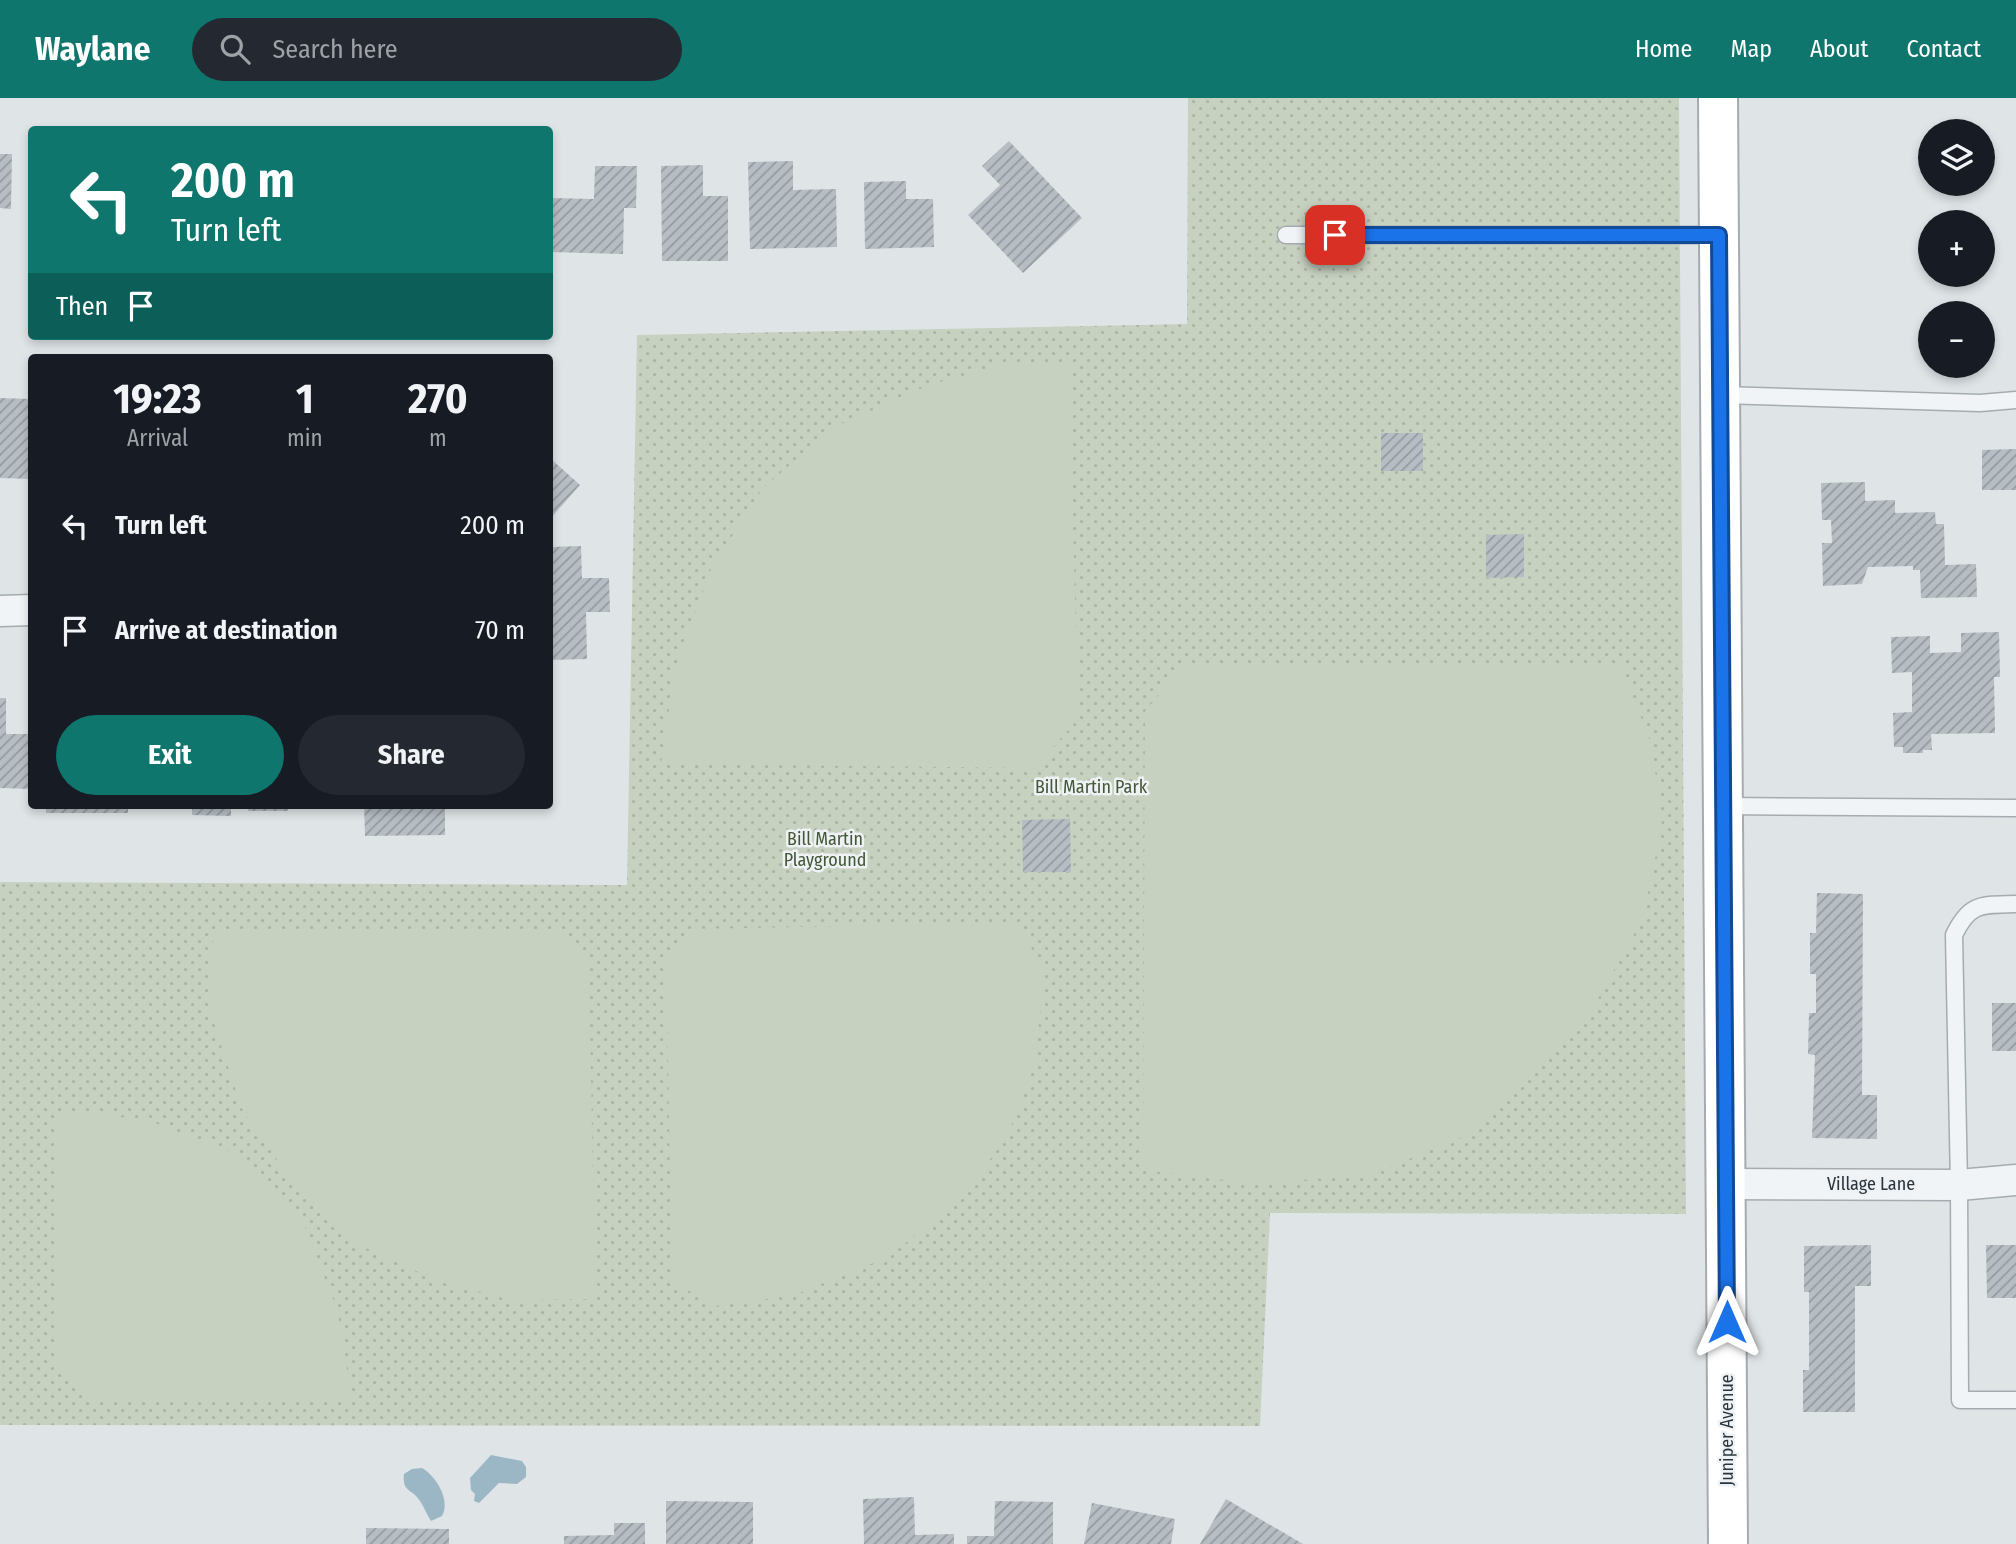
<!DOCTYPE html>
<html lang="en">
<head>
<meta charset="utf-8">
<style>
  body { margin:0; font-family:"Fira Sans Condensed",sans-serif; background:#242831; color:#f1f3f6; height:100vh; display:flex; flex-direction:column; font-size:26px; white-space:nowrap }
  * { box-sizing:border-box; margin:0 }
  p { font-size:23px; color:#9ea1a6 }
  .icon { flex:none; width:38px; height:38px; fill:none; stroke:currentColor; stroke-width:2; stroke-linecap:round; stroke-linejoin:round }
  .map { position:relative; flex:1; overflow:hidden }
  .drawer { position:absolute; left:28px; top:256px; width:525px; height:455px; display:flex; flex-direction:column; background:#171b24; border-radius:7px; box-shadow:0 4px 10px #0003 }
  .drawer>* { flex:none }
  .guide { position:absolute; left:28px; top:28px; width:525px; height:214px; border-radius:7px; box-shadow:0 4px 10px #0003; background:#0f766e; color:#fff; overflow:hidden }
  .controls { position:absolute; left:1918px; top:21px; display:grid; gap:14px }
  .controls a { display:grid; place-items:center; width:77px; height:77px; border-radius:50%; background:#171b24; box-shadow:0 4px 10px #0003; font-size:35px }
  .pin { position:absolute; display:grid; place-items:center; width:60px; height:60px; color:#fff; margin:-30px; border-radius:14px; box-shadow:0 4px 10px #0006 }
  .me { position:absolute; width:77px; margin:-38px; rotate:0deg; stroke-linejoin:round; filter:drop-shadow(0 0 5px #0008) }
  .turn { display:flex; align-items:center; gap:24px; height:147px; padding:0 28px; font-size:32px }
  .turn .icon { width:91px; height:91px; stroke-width:2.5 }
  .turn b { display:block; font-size:49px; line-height:60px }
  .then { display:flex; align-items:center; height:66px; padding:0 28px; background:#0003; gap:14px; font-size:26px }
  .eta { display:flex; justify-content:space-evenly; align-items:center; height:119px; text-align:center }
  .eta b { font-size:42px; font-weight:700; line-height:49px }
  .cta { display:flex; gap:14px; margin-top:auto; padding:14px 28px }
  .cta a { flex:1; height:80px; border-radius:42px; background:#0f766e; color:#fff; font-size:28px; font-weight:700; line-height:80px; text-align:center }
  .cta a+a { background:#242831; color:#f1f3f6 }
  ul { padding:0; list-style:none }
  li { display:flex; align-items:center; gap:21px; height:105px; padding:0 28px }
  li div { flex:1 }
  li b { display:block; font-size:26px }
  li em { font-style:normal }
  header { display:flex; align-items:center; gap:42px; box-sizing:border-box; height:98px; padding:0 35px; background:#0f766e; color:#fff }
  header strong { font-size:33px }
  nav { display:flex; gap:38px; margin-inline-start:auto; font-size:24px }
  .search { width:490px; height:63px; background:#242831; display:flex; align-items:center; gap:18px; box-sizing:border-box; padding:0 24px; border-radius:38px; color:#9ea1a6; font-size:26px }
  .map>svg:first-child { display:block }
  .park { fill:url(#park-dots) }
  .garden { fill:#c7d1c0 }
  .water { fill:#9bb7c6 }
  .building { fill:url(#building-hatch) }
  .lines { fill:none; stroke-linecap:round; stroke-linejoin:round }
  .lane-casing { stroke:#a5acb1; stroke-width:19 }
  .street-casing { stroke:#a5acb1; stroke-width:33 }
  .secondary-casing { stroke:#a5acb1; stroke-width:42 }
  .lane { stroke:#f1f4f6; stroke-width:16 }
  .street { stroke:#f1f4f6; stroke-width:30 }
  .secondary { stroke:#fff; stroke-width:38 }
  .route-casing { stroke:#114b97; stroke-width:18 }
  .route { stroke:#1a73e8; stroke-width:12 }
  .labels { text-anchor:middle; stroke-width:5; stroke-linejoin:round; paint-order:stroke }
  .park-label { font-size:18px; fill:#435837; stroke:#eef2f5 }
  .street-label { font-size:18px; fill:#29343d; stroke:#eef2f5 }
</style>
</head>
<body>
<header>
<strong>Waylane</strong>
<div class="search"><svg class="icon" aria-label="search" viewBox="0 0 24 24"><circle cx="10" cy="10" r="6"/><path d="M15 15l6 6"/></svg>Search here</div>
<nav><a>Home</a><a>Map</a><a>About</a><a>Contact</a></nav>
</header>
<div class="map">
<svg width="2016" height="1446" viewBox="0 0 2016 1446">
  <defs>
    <pattern id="park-dots" width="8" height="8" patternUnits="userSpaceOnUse" patternTransform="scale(1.75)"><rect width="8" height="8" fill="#c7d1c0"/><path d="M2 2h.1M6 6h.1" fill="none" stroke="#abb4a6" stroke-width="1.8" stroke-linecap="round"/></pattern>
    <pattern id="building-hatch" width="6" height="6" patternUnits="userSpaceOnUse" patternTransform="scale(1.75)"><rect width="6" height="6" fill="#b6bec4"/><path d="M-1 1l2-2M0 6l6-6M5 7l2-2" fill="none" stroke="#949ba0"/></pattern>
  </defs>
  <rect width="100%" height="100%" fill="#dfe4e7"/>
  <path class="park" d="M1188,0h491l7,1116 -416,-1 -10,213 -1260,-1v-543l627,3 10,-550 550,-11z"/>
  <path class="garden" d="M1009,265h60l9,356 -43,49 -374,-4 14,-94 35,-99 52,-82 70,-61 97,-43z
    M1184,568l438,1 30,79 10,79 -19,93 -53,95 -73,77 -49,45 -96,39 -115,10 -114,-14 2,-459z
    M1016,825l29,47 -10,93 -28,74 -48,64 -71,56 -94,38 -79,11 -43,-25 -6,-326 27,-26z
    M214,833l342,1 33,33 6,334 -84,1 -73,-19 -92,-42 -58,-63 -46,-67 -27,-82 -8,-43z
    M57,1014h35l63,11 82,31 67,71 33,84 15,91h-258l-36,-29z"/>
  <path class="water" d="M491,1357l31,6 4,6v10l-9,7 -18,-1 -20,20 -5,-2 1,-7 -4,-4 -1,-12z
    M422,1370c14,8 29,32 20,48l-11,5c-4,-6 -7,-14 -11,-20 -8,-13 -18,-8 -16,-27l8,-5z"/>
  <path class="building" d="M1009,43l73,77 -59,55 -55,-58 32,-30 -18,-19z
    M0,56h12l-1,55 -11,-1z
    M793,63v29l43,-1 1,58 -87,2 -2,-87z
    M703,67v31h25v65h-66l-1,-95z
    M595,68h42l-1,42h-12l-1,46 -72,-2 1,-54 42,1z
    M906,83v18h27l1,48 -69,2 -1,-67z
    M0,300l32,1 -1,80 -31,-1z
    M1381,335h42v38h-42z
    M2016,351v41h-34v-40z
    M550,360l30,27 -30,34z
    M1865,384v19l30,-1v13l40,-1 1,12h8l1,41 31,-1 1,33 -56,1 -1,-28h-7v-4l-45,1 -6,17 -39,2 -1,-43h10l-1,-23h-9l-1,-37z
    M1524,436v43l-38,1v-43z
    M581,448l1,32h27l1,34h-24l1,47 -37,1v-113z
    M1999,534l1,45h-6l1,56 -64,1 1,16h-9v3h-20v-6h-9l-1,-34 19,-1v-40l-20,1 -1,-36 39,-1v17l31,-1v-19z
    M0,600h6v36h26v55l-32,-1z
    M46,707h82v8h-82z
    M192,707h39v11l-39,-1z
    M248,707h40v6h-40z
    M364,707h81v30l-80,1z
    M1070,721l1,53h-48l-1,-52z
    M1817,795l46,1 -1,201h15v44l-65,-1 3,-83 -7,-1 1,-41h7v-39h-6v-41h6z
    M1992,905h24v48h-24z
    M1871,1147v41h-16v126h-52v-42h6v-78h-5v-46z
    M1986,1147h30v53h-29z
    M914,1399l1,38 39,-1v10h-90l-1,-45z
    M1226,1401l77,45h-103z
    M666,1403l87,1v42h-87z
    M995,1403l58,1v42h-86v-8h27z
    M1092,1405l83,16 -4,25h-87z
    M614,1425h31v21h-81v-8l50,-1z
    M366,1430l83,1v15h-83z"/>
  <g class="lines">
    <g class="lane-casing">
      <path id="lane" d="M1286,137h433
        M1720,297l260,8 36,-3
        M1723,708l293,2
        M2016,806c-34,1 -46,-2 -62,31l5,250 1,215h56"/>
    </g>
    <g class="street-casing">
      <path id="street" d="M0,513l32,-1
        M1726,1086l233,1 57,-5"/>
    </g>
    <g class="secondary-casing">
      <path id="secondary" d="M1718,0l10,1446"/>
    </g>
    <use href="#lane" class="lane"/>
    <use href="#street" class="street"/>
    <use href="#secondary" class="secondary"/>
  </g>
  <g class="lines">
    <g class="route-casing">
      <path id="route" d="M1335,137h384l8,1087"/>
    </g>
    <use href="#route" class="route"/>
  </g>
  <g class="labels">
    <g class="park-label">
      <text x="1091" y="695">Bill Martin Park</text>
      <text x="825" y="747">Bill Martin<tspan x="825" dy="21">Playground</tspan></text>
    </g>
    <g class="street-label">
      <text x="1871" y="1092">Village Lane</text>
      <text transform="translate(1727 1332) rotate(-90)" y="6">Juniper Avenue</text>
    </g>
  </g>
</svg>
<div class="controls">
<a><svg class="icon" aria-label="layers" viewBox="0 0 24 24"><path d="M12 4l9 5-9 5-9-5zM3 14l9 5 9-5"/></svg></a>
<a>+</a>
<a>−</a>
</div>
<div class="pin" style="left:1335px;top:137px;background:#d93025"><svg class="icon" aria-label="arrive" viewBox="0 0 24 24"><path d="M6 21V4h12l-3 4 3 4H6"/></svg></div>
<svg class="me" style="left:1727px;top:1224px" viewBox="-20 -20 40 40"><path d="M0-17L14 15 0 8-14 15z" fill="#1a73e8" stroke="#fff" stroke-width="4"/></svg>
<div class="guide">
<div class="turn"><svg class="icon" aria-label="left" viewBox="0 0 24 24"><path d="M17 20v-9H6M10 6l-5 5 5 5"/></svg><div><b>200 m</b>Turn left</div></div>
<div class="then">Then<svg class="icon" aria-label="arrive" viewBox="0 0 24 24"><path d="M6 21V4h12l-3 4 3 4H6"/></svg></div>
</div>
<section class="drawer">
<div class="eta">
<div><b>19:23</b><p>Arrival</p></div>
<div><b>1</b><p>min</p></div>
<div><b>270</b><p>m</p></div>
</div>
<ul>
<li><svg class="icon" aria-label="left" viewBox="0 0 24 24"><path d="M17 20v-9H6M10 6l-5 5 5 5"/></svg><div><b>Turn left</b></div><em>200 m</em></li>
<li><svg class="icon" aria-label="arrive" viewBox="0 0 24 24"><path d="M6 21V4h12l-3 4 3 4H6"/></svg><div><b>Arrive at destination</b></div><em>70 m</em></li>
</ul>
<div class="cta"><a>Exit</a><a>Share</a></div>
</section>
</div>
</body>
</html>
